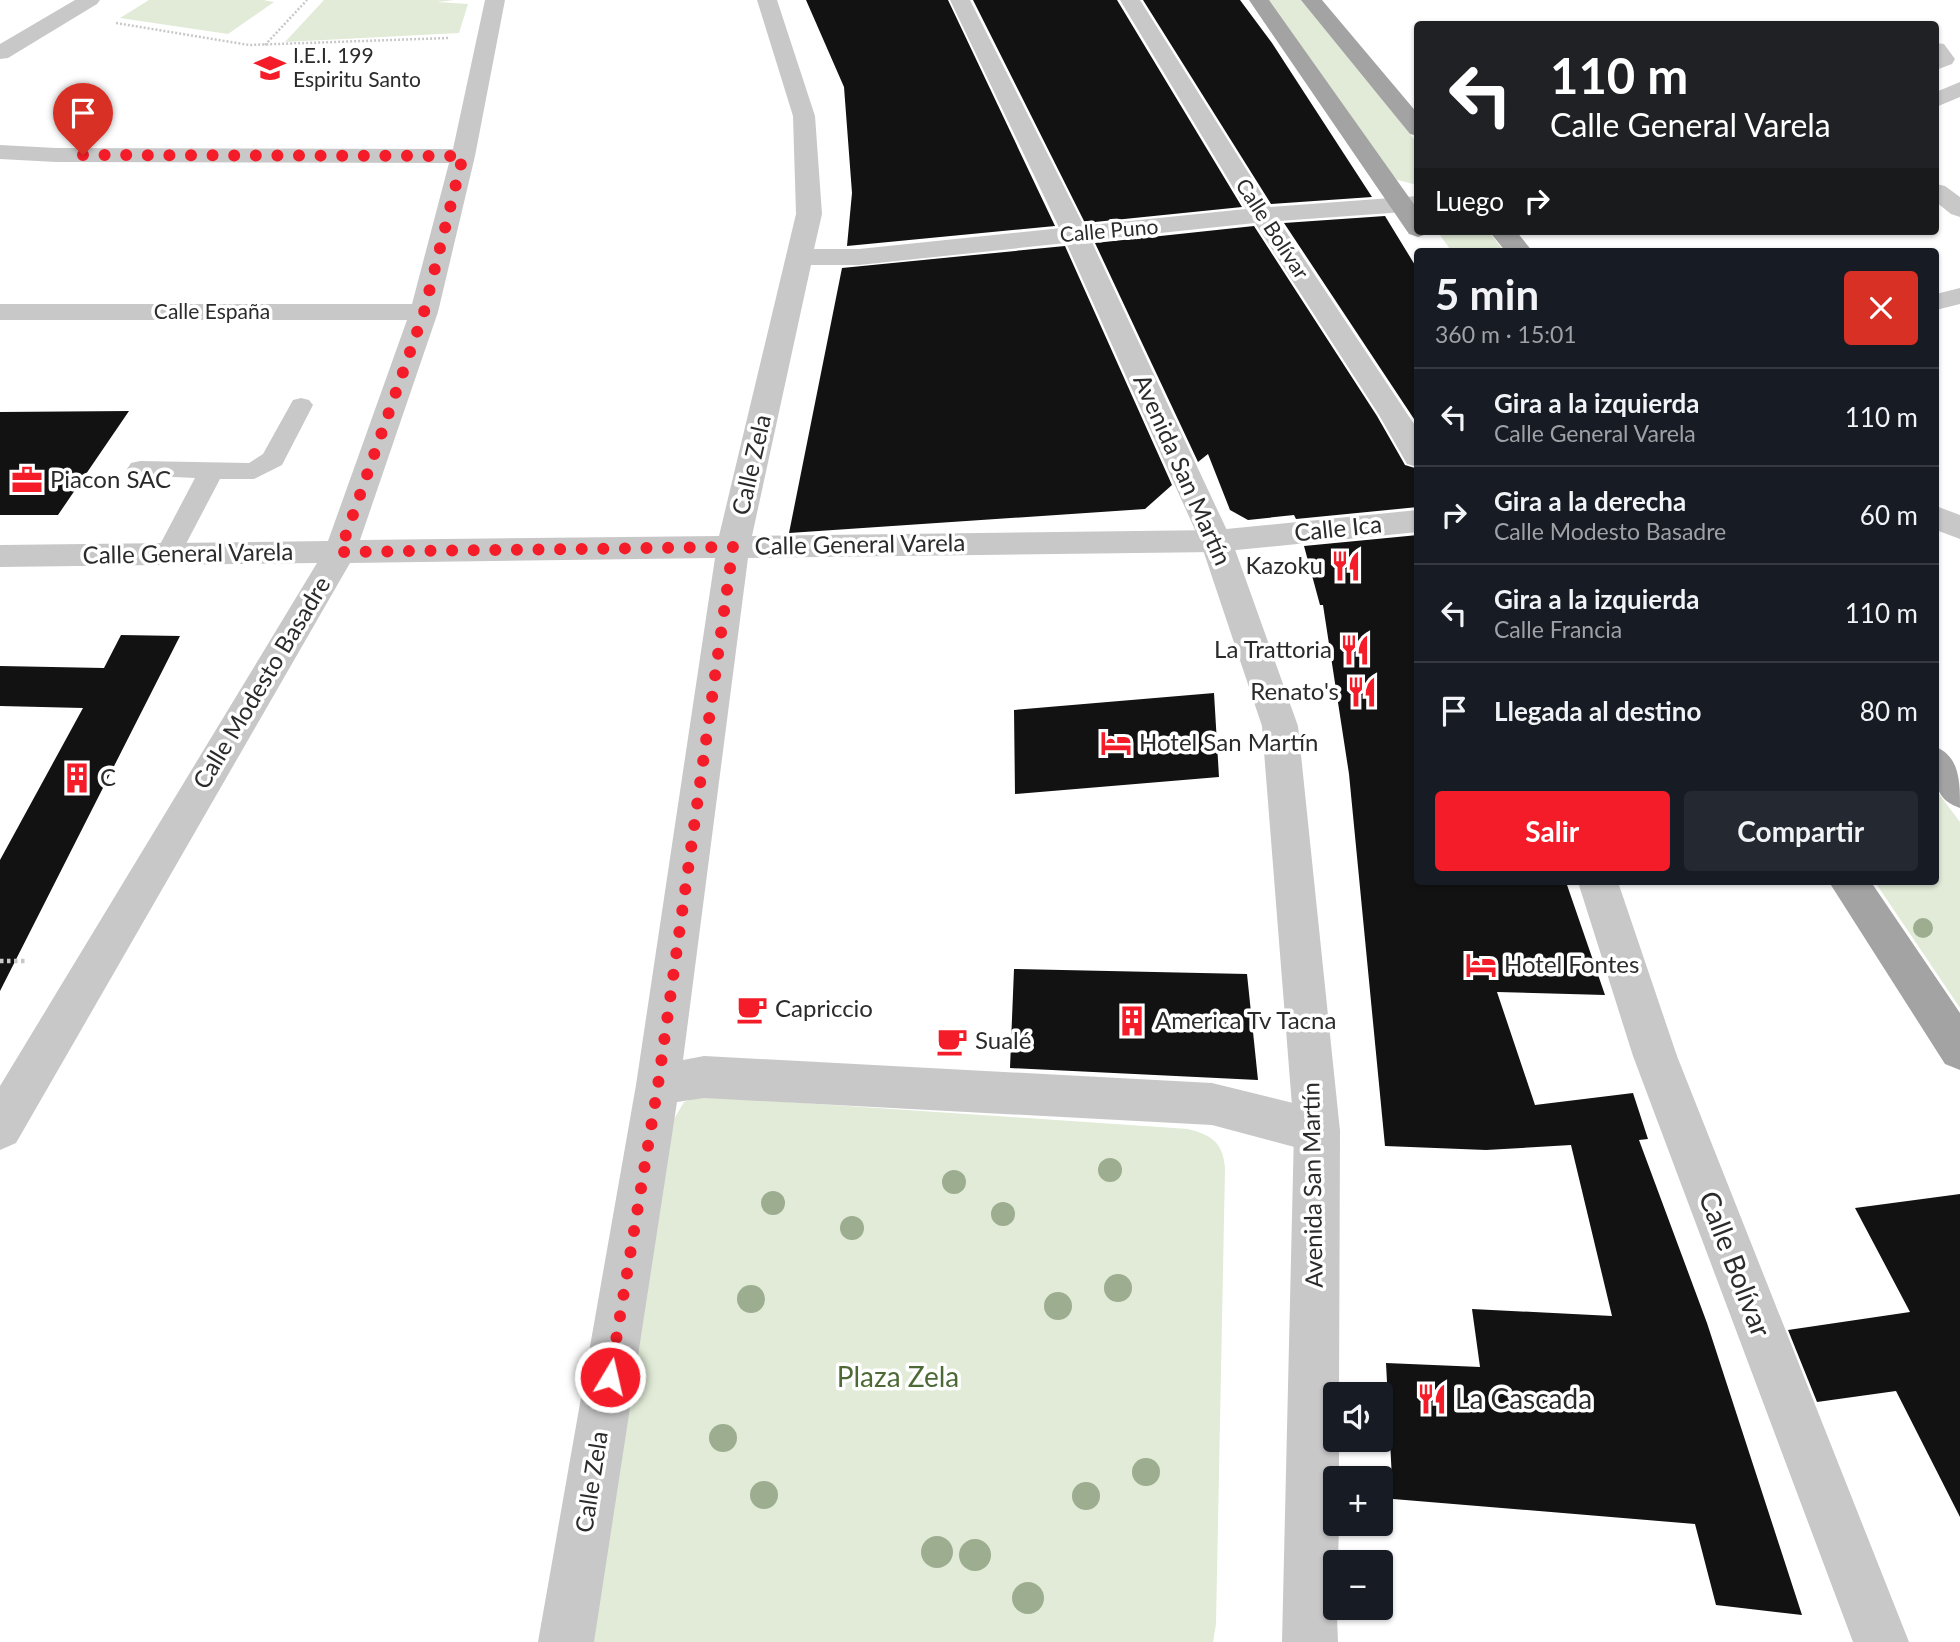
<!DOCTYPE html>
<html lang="es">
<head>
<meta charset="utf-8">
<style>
  body { margin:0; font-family:Lato,sans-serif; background:#242831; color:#f1f3f6; height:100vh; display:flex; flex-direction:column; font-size:26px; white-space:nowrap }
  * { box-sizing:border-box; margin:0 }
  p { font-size:23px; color:#9ea1a6 }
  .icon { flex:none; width:38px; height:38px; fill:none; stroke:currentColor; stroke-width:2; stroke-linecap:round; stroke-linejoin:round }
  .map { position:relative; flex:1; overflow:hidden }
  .side { position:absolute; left:1414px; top:248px; width:525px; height:637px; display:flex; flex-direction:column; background:#171b24; border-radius:7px; box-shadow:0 2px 5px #0004 }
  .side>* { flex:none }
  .guide { position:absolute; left:1414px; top:21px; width:525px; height:214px; border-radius:7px; box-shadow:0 2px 5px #0004; background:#202124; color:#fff; overflow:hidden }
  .controls { position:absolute; left:1323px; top:1382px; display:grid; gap:14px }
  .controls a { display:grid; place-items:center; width:70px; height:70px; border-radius:7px; background:#171b24; box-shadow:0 2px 5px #0004; font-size:35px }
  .pin { position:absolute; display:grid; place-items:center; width:60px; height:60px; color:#fff; margin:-72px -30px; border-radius:50% 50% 50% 0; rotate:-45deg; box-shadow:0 0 7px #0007 }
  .pin .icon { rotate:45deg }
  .me { position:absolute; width:77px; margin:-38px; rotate:9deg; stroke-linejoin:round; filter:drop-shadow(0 0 5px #0008) }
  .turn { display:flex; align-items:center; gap:24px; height:147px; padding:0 21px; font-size:32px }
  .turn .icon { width:91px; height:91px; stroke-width:2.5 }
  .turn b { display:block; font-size:49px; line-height:60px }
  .then { display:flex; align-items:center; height:66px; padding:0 21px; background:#0003; gap:14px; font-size:26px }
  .round { display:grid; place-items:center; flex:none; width:74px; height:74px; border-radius:7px; background:#242831 }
  .headline { display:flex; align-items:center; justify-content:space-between; height:119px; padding:0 21px }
  h1 { font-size:42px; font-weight:700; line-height:52px }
  .primary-button { display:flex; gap:14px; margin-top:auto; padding:14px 21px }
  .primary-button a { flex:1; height:80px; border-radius:7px; background:#f41c28; color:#fff; font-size:28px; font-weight:700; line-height:80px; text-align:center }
  .primary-button a+a { background:#242831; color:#f1f3f6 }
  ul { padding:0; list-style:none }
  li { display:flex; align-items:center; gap:21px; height:98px; padding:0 21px; border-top:2px solid #363941 }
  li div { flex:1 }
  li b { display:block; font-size:26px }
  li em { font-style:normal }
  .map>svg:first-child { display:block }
  .green { fill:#e1ebd7 }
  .building { fill:#121212 }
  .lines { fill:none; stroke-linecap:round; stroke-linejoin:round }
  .path-far1 { stroke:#c8c8c8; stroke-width:2.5; stroke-dasharray:2 2; stroke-linecap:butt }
  .path { stroke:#c8c8c8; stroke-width:4.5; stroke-dasharray:3.5 3.5; stroke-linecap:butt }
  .service { fill:#c8c8c8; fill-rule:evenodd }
  .minor { fill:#c8c8c8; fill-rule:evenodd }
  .tertiary { fill:#c8c8c8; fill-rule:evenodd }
  .primary { fill:#a3a3a3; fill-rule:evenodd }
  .tree { fill:#9dad90 }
  .route { stroke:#f41c28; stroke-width:12; stroke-dasharray:0 21.6 }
  .labels { text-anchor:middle; stroke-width:7; stroke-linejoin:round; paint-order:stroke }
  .far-poi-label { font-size:21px; fill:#2b2b2b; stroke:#fff; text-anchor:start }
  .far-street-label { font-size:21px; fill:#2b2b2b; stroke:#fff }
  .street-label { font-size:24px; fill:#2b2b2b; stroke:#fff }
  .poi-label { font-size:24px; fill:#2b2b2b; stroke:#fff; text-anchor:start }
  .near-street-label { font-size:28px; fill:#2b2b2b; stroke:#fff }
  .near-park-label { font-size:28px; fill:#4d6a36; stroke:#fff }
  .near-poi-label { font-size:28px; fill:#2b2b2b; stroke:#fff; text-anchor:start }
</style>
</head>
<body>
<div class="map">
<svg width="1960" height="1642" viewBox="0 0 1960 1642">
  <rect width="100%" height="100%" fill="#fff"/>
  <path class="green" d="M149,0h114l11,2 -46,32 -108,-16z
    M324,0h130l-17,2 31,2 -9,29 -174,9z
    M1267,0h36l114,143v42l-23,-6z
    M1437,231h51l17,21h-53z
    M1936,790l24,32v186l-85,-126h61z
    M700,1096l488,33c23,6 35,13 37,39l-9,456 -3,18h-625l83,-518 13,-22z"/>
  <path class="building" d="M806,0h142l107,226 -208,20 5,-53 -8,-106z
    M973,0h144l125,207 -157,16z
    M1143,0h97l32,43 100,154 -101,7z
    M1385,216l33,54v155l-134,-202z
    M1254,226l123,190 28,49 13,4v38l-122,12 -2,-4 -46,5 -18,-10 -22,-56 -10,8 -103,-219z
    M1065,246l107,239 -27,24 -356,24 53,-265z
    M129,411l-71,104h-58v-103z
    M1418,535v347h148l39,113 -108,-3 38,113 98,-12 15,46 -9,1 68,183 95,292 -86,-10 -21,-81 -302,-25 -7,-136 94,4 -8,-58 140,7 -41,-171 -85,5 -101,-4 -36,-372 -26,-169h-3l-16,-59z
    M121,635l59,1 -180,355v-131l83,-152 -83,-2v-40l104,2z
    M1214,693l5,84 -204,17 -1,-84z
    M1014,969l233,5 11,106 -248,-12z
    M1960,1194v323l-64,-126 -79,11 -29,-72 122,-18 -55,-104z"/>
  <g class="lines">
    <path class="path-far1" d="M116,23l133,22 199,-7
      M265,45l42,-45"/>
    <path class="path" d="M0,961h26"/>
    <path class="service" d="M301,398l8,2 4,5 -31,60 -28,14h-34l-43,82 -9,2 -9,-2 -4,-7 40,-76 -64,-3 -4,-6 4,-6 9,-2 109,2 14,-9 30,-54z"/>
    <path class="minor" d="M75,0h25l-3,4 -89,54 -8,1v-15z
      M485,0h20l-30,156 -37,156 -78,228 359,-4 77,-322 -3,-98 -36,-116h20l38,116 7,98 -8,35h45l387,-40 -126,-209h20l130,207 148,-11v15l-139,10 139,209v37l-11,-3 -28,-49 -124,-192 -396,42h-48l-59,271 464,-6 202,-20v22l-202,20 -468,6 -65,502 21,-4 508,27 105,26 16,7 7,15 -7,15 -16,7 -105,-28 -508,-27 -27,4 -83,540h-56l98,-557 79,-527 -365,5 -334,580 -16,7v-64l317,-523 -317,4v-22l328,-4 79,-221h-407v-16h412l37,-141 -393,-1 -56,-3v-14l56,3 397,1z
      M1936,43l8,1 11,15 -3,5 -16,6z
      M1960,82v15l-24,10v-15z
      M1936,184l9,2 15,11v20l-9,-3 -15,-12z
      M1960,288v16l-24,6v-16z
      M1936,506l24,9v24l-24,-9z
      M1578,882h40l59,174 232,586h-56l-220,-586z"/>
    <path class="tertiary" d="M950,0h20l119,236 143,305 66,185 42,405 -1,264h-4v45h4v39h-4v45h4l-1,39h-3l3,79h-56l12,-511 -32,-405 -62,-185 -137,-305z"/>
    <path class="primary" d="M1249,0h20l149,210v21h11l-2,3 -9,3 -9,-3z
      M1301,0h21l96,114v22l-8,-2z
      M1489,231h27l17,21h-27z
      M1936,747c24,10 24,35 24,61 -29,-9 -26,-35 -24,-61z
      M1829,882h42l89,131v57l-15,-6z"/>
  </g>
  <g class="tree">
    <circle cx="1923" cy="928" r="10"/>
    <circle cx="1110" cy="1170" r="12"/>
    <circle cx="954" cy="1182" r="12"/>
    <circle cx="773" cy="1203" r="12"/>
    <circle cx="1003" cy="1214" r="12"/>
    <circle cx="852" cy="1228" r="12"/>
    <circle cx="1118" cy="1288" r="14"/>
    <circle cx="751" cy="1299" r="14"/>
    <circle cx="1058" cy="1306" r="14"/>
    <circle cx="723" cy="1438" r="14"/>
    <circle cx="1146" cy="1472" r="14"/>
    <circle cx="764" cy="1495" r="14"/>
    <circle cx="1086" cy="1496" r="14"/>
    <circle cx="937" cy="1552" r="16"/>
    <circle cx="975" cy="1555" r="16"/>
    <circle cx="1028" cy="1598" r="16"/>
  </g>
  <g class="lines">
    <path class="route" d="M83,155l380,1 -39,156 -84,240 393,-5 -75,538 -48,292"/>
  </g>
  <defs>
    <g id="school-bare" transform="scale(2.415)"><path d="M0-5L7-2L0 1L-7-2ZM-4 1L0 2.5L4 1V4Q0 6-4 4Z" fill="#f41c28" stroke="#fff" stroke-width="2.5" paint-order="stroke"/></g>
    <g id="office-bare" transform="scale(2.415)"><path d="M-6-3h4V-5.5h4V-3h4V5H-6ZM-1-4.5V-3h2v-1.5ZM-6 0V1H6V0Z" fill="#f41c28" stroke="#fff" stroke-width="2.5" paint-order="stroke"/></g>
    <g id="restaurant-bare" transform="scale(2.415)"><path d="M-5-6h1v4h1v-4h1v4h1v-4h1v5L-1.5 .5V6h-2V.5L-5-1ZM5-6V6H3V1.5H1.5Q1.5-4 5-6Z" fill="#f41c28" stroke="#fff" stroke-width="2.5" paint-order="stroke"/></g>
    <g id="hotel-bare" transform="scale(2.415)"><path d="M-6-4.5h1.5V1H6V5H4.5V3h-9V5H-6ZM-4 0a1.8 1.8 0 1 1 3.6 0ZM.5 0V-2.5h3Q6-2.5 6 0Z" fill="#f41c28" stroke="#fff" stroke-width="2.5" paint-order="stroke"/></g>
    <g id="building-bare" transform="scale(2.415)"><path d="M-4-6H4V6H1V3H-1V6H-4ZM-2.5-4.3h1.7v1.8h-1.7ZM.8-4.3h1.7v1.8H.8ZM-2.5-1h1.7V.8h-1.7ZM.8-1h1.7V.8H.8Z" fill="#f41c28" stroke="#fff" stroke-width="2.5" paint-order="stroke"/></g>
    <g id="cafe-bare" transform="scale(2.415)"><path d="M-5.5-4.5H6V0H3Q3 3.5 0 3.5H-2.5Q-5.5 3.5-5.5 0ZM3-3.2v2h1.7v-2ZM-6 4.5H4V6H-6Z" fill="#f41c28" stroke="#fff" stroke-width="2.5" paint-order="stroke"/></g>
  </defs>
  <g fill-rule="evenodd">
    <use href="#school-bare" x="270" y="68"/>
    <use href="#office-bare" x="27" y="480"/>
    <use href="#restaurant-bare" x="1346" y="566"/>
    <use href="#restaurant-bare" x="1355" y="650"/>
    <use href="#restaurant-bare" x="1362" y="692"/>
    <use href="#hotel-bare" x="1116" y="743"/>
    <use href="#building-bare" x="77" y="778"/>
    <use href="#hotel-bare" x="1481" y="965"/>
    <use href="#cafe-bare" x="752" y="1009"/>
    <use href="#building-bare" x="1132" y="1021"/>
    <use href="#cafe-bare" x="952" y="1041"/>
    <use href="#restaurant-bare" x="1432" y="1399"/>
  </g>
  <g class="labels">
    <g class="far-poi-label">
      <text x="293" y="63">I.E.I. 199<tspan x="293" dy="24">Espiritu Santo</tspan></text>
    </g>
    <g class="far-street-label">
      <text transform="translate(1272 229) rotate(57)" y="7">Calle Bolívar</text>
      <text transform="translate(1109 231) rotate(-5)" y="7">Calle Puno</text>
      <text x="212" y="319">Calle España</text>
    </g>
    <g class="street-label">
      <text transform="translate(752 465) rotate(-77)" y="8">Calle Zela</text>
      <text transform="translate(1182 470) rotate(66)" y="8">Avenida San Martín</text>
      <text transform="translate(1338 529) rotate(-6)" y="8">Calle Ica</text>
      <text transform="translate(860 545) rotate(-1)" y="8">Calle General Varela</text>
      <text transform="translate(188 554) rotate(-1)" y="8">Calle General Varela</text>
      <text transform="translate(262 683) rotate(-59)" y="8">Calle Modesto Basadre</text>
      <text transform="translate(1313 1185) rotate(-91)" y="8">Avenida San Martín</text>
      <text transform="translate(592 1482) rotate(-81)" y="8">Calle Zela</text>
    </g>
    <g class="poi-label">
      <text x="50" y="488">Piacon SAC</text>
      <text x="1323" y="574" text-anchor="end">Kazoku</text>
      <text x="1332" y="658" text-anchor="end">La Trattoria</text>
      <text x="1339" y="700" text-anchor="end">Renato's</text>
      <text x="1139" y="751">Hotel San Martín</text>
      <text x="100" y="786">C</text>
      <text x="1504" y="973">Hotel Fontes</text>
      <text x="775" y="1017">Capriccio</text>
      <text x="1155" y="1029">America Tv Tacna</text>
      <text x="975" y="1049">Sualé</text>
    </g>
    <g class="near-street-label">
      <text transform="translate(1735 1264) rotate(69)" y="10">Calle Bolívar</text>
    </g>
    <g class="near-park-label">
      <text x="898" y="1387">Plaza Zela</text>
    </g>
    <g class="near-poi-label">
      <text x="1455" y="1409">La Cascada</text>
    </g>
  </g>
</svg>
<div class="controls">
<a><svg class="icon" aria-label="sound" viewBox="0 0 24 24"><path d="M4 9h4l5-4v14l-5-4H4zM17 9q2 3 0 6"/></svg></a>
<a>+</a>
<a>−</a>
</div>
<div class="pin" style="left:83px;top:155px;background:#d93025"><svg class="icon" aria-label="arrive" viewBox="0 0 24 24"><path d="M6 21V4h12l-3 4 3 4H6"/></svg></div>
<svg class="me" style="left:610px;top:1377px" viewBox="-20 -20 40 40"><circle r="17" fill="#f41c28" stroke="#fff" stroke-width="3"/><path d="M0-11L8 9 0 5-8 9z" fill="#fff"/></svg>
<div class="guide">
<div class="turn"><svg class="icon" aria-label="left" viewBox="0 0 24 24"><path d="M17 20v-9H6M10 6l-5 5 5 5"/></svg><div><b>110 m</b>Calle General Varela</div></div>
<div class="then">Luego<svg class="icon" aria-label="right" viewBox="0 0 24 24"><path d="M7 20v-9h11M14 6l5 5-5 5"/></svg></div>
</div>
<section class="side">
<div class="headline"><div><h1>5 min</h1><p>360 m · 15:01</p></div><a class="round" style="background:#d93025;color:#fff"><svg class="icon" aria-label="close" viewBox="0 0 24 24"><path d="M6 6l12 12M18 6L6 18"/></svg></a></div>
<ul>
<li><svg class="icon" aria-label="left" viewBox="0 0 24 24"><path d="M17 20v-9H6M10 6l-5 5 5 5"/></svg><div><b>Gira a la izquierda</b><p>Calle General Varela</p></div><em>110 m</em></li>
<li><svg class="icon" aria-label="right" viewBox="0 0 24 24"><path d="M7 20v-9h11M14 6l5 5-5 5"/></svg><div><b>Gira a la derecha</b><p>Calle Modesto Basadre</p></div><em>60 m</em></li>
<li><svg class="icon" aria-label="left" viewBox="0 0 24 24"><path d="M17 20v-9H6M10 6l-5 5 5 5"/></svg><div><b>Gira a la izquierda</b><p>Calle Francia</p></div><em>110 m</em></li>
<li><svg class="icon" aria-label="arrive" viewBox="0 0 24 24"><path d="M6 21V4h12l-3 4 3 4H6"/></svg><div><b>Llegada al destino</b></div><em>80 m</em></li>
</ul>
<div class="primary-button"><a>Salir</a><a>Compartir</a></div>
</section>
</div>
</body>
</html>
